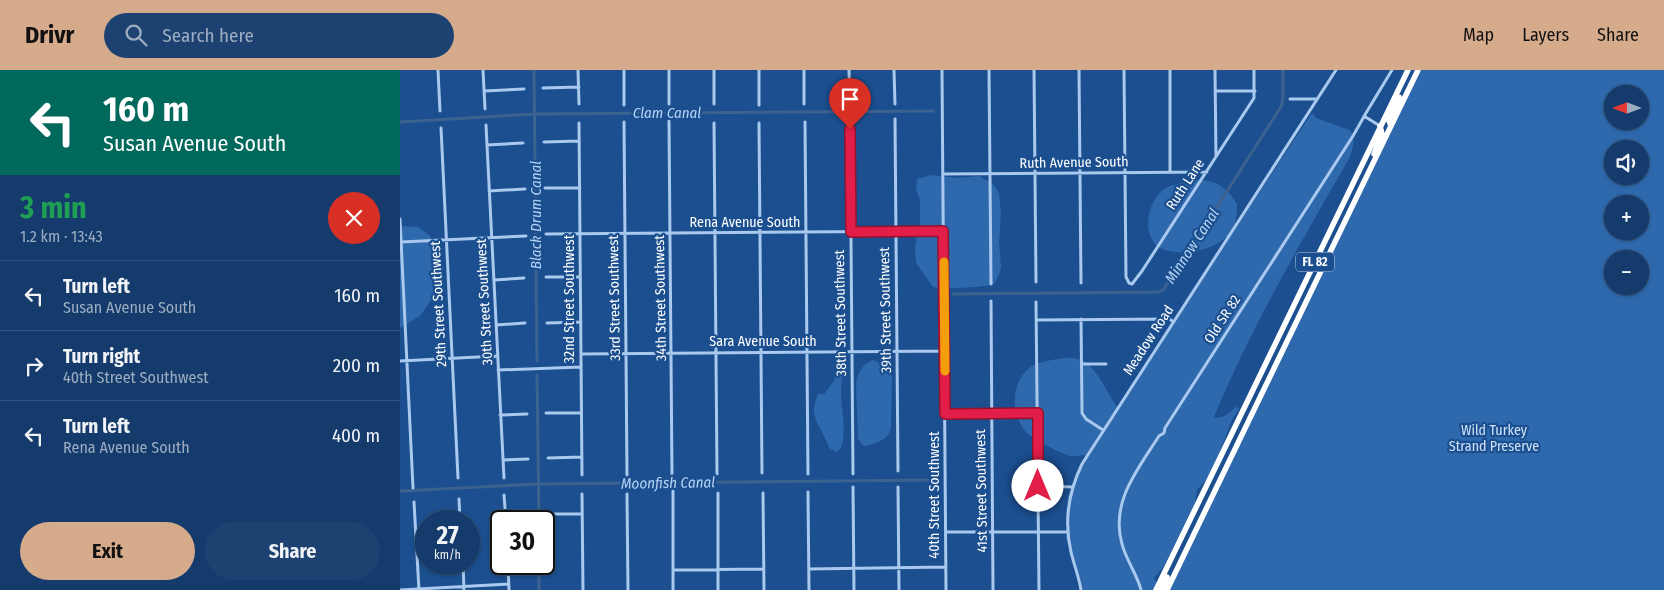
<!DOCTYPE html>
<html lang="en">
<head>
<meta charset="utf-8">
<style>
  body { margin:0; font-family:"Fira Sans Condensed",sans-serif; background:#1d4271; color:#f1f3f6; height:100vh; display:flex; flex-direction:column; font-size:19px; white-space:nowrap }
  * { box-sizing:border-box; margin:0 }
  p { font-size:16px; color:#9dadc1 }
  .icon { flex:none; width:28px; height:28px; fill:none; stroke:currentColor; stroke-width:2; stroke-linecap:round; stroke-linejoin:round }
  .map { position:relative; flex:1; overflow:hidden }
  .panel { display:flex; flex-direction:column; background:#143b6b; width:400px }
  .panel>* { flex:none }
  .guide { background:#00695c; color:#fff; overflow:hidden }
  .needle { width:32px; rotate:270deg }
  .controls { position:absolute; left:1204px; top:15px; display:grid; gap:10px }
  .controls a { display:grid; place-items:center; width:45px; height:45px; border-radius:50%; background:#143b6b; box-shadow:0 1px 4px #0004,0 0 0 1px #33557e; font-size:25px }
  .speed { position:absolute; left:15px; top:440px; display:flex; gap:10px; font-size:25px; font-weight:700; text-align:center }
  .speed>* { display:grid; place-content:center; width:65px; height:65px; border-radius:50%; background:#143b6b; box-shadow:0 1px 4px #0004,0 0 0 1px #33557e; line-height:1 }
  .speed small { font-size:12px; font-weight:400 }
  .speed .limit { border:2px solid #111; border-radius:8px; background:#fff; color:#111 }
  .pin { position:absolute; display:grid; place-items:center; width:42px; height:42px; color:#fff; margin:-51px -21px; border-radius:50% 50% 50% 0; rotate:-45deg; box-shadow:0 0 5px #0007 }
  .pin .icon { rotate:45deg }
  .me { position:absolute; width:55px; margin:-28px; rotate:0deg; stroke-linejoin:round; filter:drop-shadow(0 0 4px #0008) }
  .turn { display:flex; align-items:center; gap:18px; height:105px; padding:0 20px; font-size:22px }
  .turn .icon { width:65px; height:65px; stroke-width:2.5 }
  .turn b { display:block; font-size:35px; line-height:42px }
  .round { display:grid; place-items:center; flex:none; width:52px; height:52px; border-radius:26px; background:#1d4271 }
  .headline { display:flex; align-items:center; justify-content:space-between; height:85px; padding:0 20px }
  h1 { font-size:30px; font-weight:700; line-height:38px; color:#1e9e55 }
  .cta { display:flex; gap:10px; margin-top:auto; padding:10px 20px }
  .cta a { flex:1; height:58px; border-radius:30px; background:#d6ab8b; color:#111; font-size:20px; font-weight:700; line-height:58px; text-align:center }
  .cta a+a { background:#1d4271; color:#f1f3f6 }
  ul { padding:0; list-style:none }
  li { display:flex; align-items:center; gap:15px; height:70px; padding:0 20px; border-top:1px solid #33557e }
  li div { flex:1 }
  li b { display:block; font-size:19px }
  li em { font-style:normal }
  header { display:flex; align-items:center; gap:30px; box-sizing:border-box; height:70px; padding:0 25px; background:#d6ab8b; color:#111 }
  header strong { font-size:24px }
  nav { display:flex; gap:28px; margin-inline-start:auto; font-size:18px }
  .search { width:350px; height:45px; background:#1d4271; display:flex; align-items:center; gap:12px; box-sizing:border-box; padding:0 18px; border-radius:28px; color:#9dadc1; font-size:19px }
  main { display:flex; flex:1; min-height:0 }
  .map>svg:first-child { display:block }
  .green { fill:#2e69ad; fill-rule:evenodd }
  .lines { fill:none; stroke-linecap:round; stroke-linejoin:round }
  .canal { stroke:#3c6290; stroke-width:3 }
  .street { stroke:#a9c9ee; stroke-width:3 }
  .highway { stroke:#fff; stroke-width:5.5 }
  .route-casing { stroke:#92132f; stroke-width:12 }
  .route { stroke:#e11d48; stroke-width:9 }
  .slow { stroke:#f59e0b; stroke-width:9 }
  .labels { text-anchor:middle; stroke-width:4.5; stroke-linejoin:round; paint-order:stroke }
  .shield { fill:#1b4f8f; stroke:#bbcadd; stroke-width:1 }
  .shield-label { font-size:12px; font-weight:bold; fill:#fff }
  .street-label { font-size:14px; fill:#fff; stroke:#1b4f8f }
  .park-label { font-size:14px; fill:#cfe3fa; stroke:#1b4f8f }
  .water-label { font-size:15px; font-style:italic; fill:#b5d3f5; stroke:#1b4f8f }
</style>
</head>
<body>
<header>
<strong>Drivr</strong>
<div class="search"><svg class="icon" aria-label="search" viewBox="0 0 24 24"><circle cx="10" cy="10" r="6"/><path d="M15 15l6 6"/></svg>Search here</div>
<nav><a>Map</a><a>Layers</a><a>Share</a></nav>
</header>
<main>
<section class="panel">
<div class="guide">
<div class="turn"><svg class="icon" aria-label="left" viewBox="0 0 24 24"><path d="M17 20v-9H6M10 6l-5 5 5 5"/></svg><div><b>160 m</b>Susan Avenue South</div></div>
</div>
<div class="headline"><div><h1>3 min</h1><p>1.2 km · 13:43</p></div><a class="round" style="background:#d93025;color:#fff"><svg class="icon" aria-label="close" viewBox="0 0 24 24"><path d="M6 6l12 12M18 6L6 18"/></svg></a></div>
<ul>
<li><svg class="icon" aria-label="left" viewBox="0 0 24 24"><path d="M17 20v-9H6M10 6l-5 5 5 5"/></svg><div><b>Turn left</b><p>Susan Avenue South</p></div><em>160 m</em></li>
<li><svg class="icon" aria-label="right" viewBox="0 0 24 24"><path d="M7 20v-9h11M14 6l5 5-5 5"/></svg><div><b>Turn right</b><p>40th Street Southwest</p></div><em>200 m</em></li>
<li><svg class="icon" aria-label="left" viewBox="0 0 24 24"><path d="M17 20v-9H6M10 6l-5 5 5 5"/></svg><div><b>Turn left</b><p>Rena Avenue South</p></div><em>400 m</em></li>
</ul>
<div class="cta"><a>Exit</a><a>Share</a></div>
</section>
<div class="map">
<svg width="1264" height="520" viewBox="0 0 1264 520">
  <rect width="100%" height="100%" fill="#1b4f8f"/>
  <path class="green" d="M1020,0h244v520h-495zM1212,24h28v27h-28zM1212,79h28v27h-28zM1212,134h28v27h-28zM1212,189h28v27h-28z
    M912,43l4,5 34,12c6,10 3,17 0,27 -49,85 -98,169 -136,260 10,3 15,-5 22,-10l3,1c-1,4 -4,6 -6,10 -10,20 -17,59 -36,71l-2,15 -31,62 -10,12 3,6 -3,6h-72l-16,-52v-25l2,-17 17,-41c-4,0 -10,2 -15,1 -9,-2 -41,-19 -46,-26 -13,-18 -13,-47 5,-62 6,-5 20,-8 29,-9 11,-2 23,-2 32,7 11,11 18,28 27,41z
    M531,105l27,3 21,-2 14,8 6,9 2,20 -2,28 2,26 -2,8 -5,9c-13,4 -47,5 -61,3l-17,-24 -1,-13 2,-17 3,-6v-27l-4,-10 1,-11z
    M792,110c22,-1 34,5 45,24 0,10 -1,20 -7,29 -12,17 -49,24 -68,16 -22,-11 -15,-47 1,-59 8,-6 20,-7 29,-10z
    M0,156l18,1 11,8 8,14 4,20 -5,24 -16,23 -20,12z
    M473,290c9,2 15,9 19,17l-1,51c-2,11 -16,17 -27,18l-3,-2 -3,-6 -2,-55c2,-10 6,-19 17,-23z
    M439,295l4,2c0,8 -2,16 -2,24 -1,15 9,51 -4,61l-8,-4c-7,-22 -22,-29 -11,-54h6l10,-13z"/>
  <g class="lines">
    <path class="canal" d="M134,0l3,291
      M0,52l135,-8 398,-3
      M553,224l206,-2 5,-3 117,-182 2,-9v-28
      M137,305l2,146
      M0,421l139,-7 398,-4
      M139,494v26"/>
    <path class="street" d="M38,0l2,41
      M83,0l2,39
      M178,0l1,34
      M224,0v35
      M269,0v34
      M314,0v34
      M359,0v35
      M404,0v34
      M449,0l1,33
      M494,0l1,34
      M542,0l4,520
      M589,0l2,214
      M634,0l2,212
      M679,0l2,213
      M724,0l2,207 3,6 3,1 10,-13 112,-173v-28
      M770,0v102
      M815,0l1,87
      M143,18l36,-1
      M84,21l40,-2
      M815,21h40
      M890,29h27
      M964,46l16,10
      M495,49l3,352
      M269,51l3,354
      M450,51l3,353
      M224,52l3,353
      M405,52l3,352
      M179,53l3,352
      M314,53l3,351
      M359,53l3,350
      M86,55l18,353
      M41,58l17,350
      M144,72l35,-1
      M87,75l36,-2
      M543,104l264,-2
      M145,118h35
      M89,121l36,-2
      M0,149l13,269
      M146,164l397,-3
      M1,172l125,-6
      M146,207h34
      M94,210l30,-2
      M591,231l2,289
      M636,232l3,288
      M681,249l1,94 4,6 17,11
      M636,250l134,-1 3,3
      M147,253l34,-1
      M96,255l29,-2
      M181,284l363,-3
      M0,291l97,-5
      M682,294h24
      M98,300l83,-3
      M146,343h35
      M545,344l93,-1
      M100,345l27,-1
      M148,388l34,-1
      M103,390l25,-1
      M638,416l35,1
      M453,417l1,103
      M498,417l1,103
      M273,421v99
      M408,422l1,98
      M318,423v97
      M363,423l1,97
      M182,424l1,96
      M227,424l1,96
      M104,425l2,26
      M59,429l1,22
      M14,432l5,88
      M147,444h35
      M105,445h23
      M546,462h122
      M63,494l1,26
      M108,494l1,26
      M409,499l137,-2
      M273,500l90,-1
      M0,520l109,-6
      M681,520c-2,-13 -7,-25 -10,-38 -7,-30 -2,-61 11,-88l254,-394
      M741,520c-4,-16 -15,-30 -19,-46 -12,-42 16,-75 37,-108l5,-3 1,-5 188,-292 13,-23 26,-43"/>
    <path class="highway" d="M991,56l-2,-5 10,-24
      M974,84l8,-20 -2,-8
      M756,520l252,-520
      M761,520l6,-13
      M767,520l251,-520"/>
  </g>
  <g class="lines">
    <g class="route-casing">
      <path id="route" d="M450,59l1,103 92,-1 2,183 93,-1v73"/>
    </g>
    <use href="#route" class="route"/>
    <path class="slow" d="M544,192l1,109"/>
  </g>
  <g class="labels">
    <rect class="shield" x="896" y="182.5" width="38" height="19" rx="4"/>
    <g class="shield-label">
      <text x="915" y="196">FL 82</text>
    </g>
    <g class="street-label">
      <text transform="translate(674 92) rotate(-1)" y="5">Ruth Avenue South</text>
      <text transform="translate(785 114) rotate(-57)" y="5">Ruth Lane</text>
      <text x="345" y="157">Rena Avenue South</text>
      <text transform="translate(214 228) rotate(-91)" y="5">33rd Street Southwest</text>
      <text transform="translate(260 228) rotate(-91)" y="5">34th Street Southwest</text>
      <text transform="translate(169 229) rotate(-90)" y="5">32nd Street Southwest</text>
      <text transform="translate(84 232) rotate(-93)" y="5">30th Street Southwest</text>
      <text transform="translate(38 234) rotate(-93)" y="5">29th Street Southwest</text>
      <text transform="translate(485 240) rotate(-91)" y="5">39th Street Southwest</text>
      <text transform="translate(440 243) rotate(-91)" y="5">38th Street Southwest</text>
      <text transform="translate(822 249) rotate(-57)" y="5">Old SR 82</text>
      <text transform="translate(748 270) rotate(-57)" y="5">Meadow Road</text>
      <text x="363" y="276">Sara Avenue South</text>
      <text transform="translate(581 421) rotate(-91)" y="5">41st Street Southwest</text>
      <text transform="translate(534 425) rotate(-90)" y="5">40th Street Southwest</text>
    </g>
    <g class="park-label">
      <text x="1094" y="365">Wild Turkey<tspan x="1094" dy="16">Strand Preserve</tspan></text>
    </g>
    <g class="water-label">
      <text x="267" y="48">Clam Canal</text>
      <text transform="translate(136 145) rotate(-90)" y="5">Black Drum Canal</text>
      <text transform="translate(792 176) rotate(-57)" y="5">Minnow Canal</text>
      <text transform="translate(268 413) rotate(-1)" y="5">Moonfish Canal</text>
    </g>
  </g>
</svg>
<div class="controls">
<a><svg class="needle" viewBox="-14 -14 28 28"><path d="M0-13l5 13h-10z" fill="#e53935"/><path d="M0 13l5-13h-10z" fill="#9dadc1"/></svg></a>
<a><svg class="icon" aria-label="sound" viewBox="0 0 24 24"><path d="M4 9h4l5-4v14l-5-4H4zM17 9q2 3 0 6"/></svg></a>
<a>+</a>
<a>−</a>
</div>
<div class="speed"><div>27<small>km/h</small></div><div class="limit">30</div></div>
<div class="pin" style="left:450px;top:59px;background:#d93025"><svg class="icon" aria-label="arrive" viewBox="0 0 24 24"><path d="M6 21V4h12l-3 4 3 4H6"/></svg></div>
<svg class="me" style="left:638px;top:416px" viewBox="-20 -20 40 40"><circle r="19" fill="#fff"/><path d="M0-13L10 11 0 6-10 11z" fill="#e11d48"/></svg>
</div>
</main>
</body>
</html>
